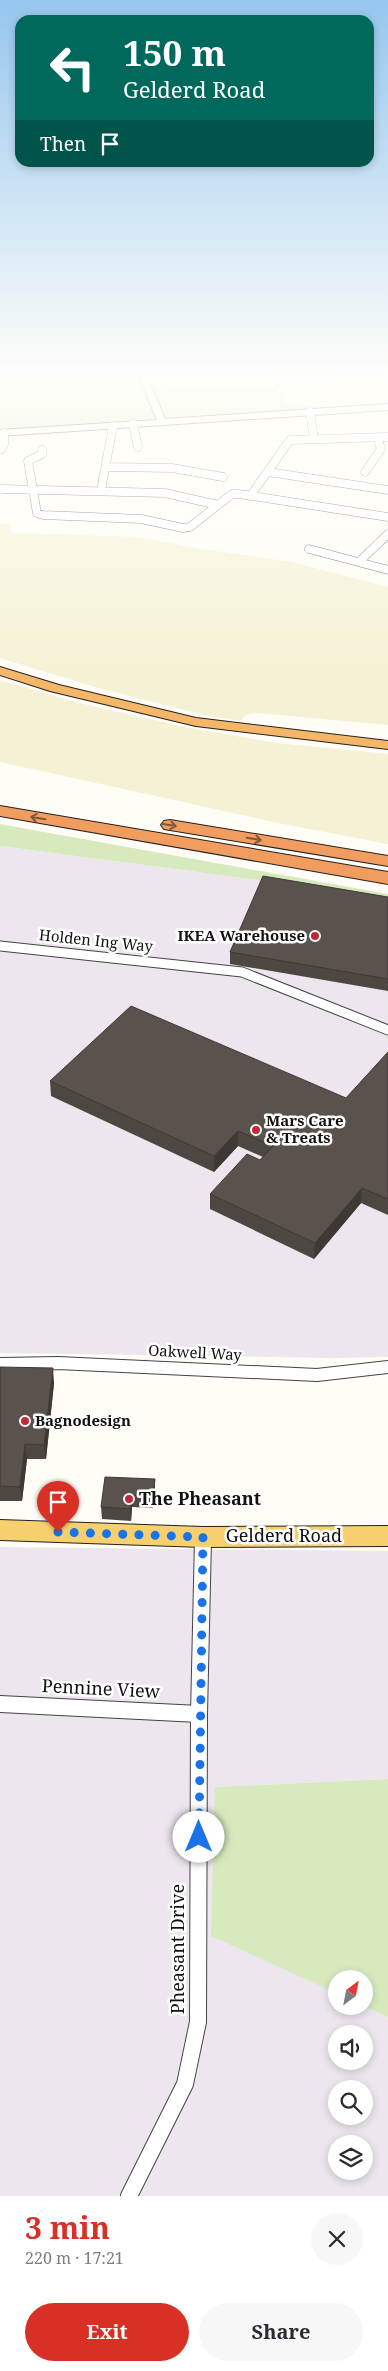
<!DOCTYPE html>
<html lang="en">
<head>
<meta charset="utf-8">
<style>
  body { margin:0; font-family:"Noto Serif",serif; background:#f7f7f7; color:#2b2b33; height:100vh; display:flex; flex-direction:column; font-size:19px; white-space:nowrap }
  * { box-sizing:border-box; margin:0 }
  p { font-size:16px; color:#7c7c81 }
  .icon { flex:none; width:28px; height:28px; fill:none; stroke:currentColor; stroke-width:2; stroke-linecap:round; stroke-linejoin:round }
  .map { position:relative; height:2196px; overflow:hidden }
  .sheet { display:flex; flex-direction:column; background:#fff; flex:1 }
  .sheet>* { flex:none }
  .hud { position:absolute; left:15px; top:15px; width:359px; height:152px; border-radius:15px; box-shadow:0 2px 8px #0003; background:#00695c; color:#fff; overflow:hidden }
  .needle { width:32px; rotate:32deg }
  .fabs { position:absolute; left:328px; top:1970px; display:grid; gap:10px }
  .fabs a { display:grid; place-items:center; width:45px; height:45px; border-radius:50%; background:#fff; box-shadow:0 2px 8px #0003; font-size:25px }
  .pin { position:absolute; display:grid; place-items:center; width:42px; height:42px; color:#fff; margin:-51px -21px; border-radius:50% 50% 50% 0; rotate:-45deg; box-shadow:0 0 5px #0007 }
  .pin .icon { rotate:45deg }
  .me { position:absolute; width:55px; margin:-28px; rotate:0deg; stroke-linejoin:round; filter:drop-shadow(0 0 4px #0008) }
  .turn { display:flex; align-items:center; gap:18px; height:105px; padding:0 25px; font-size:22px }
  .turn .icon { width:65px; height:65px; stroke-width:2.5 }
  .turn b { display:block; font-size:35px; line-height:42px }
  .then { display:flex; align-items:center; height:48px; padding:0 25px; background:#0003; gap:10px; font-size:19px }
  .round { display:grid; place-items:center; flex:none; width:52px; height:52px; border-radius:26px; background:#f7f7f7 }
  .overview { display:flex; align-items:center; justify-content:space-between; height:85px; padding:0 25px }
  h1 { font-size:30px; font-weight:700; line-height:38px; color:#d93025 }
  .button { display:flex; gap:10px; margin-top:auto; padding:10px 25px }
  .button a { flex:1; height:58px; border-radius:30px; background:#d93025; color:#fff; font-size:20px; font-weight:700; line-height:58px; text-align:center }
  .button a+a { background:#f7f7f7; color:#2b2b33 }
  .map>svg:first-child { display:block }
  .industrial { fill:#ede6ef; fill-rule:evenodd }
  .farmland { fill:#f5f1d4 }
  .green { fill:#d6eabe }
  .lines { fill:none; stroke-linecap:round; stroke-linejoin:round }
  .minor-far3-casing { stroke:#444; stroke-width:9 }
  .minor-far2-casing { stroke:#444; stroke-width:11 }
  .minor-far1-casing { stroke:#444; stroke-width:14 }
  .minor-casing { stroke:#444; stroke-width:18 }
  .tertiary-casing { stroke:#444; stroke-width:2 }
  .primary-casing { stroke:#222; stroke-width:2 }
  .trunk-casing { stroke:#222; stroke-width:2 }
  .motorway-casing { stroke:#222; stroke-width:2 }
  .minor-far3 { stroke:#fff; stroke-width:8 }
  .minor-far2 { stroke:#fff; stroke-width:9 }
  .minor-far1 { stroke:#fff; stroke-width:12 }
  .minor { stroke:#fff; stroke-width:16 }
  .tertiary { fill:#fff; fill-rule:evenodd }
  .primary { fill:#f6d06e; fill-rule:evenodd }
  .trunk { fill:#f4b667; fill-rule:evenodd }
  .motorway { fill:#f29d60; fill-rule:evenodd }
  .wall { fill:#4d4742 }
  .shaded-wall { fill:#3f3936 }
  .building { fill:#5a524d; stroke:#3f3936 }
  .oneway { stroke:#825738 }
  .route { stroke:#1a73e8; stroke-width:9; stroke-dasharray:0 16.2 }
  .poi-dot { fill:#c12936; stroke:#fff; stroke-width:2 }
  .labels { text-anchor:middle; stroke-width:5; stroke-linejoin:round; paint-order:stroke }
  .poi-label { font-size:15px; font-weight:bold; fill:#111; stroke:#fff; text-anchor:start }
  .street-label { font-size:15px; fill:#111; stroke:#fff }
  .near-poi-label { font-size:18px; font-weight:bold; fill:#111; stroke:#fff; text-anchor:start }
  .near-street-label { font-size:18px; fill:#111; stroke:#fff }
</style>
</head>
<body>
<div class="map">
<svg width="388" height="2196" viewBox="0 0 388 2196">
  <rect width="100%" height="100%" fill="#fffdf5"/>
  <path class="industrial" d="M0,846l388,51v460l-56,1 -332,-5z
    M0,1547l388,4v228l-172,8 120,205v14h28v-2l24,11v181h-388zM336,2034h28v27h-28zM336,2089h28v27h-28zM336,2144h28v27h-28z"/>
  <path class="farmland" d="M8,523l4,10 126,4 63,12 91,13 96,25v138l-130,-12 -13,2 -4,6 -37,-6 -109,-28 -95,-29v-134z
    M0,680l75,22 115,26 87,15 111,11v90l-105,-20 -283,-62z"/>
  <path class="green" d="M0,376h138l3,8 135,5 8,2 -1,12 49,5 -332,23z
    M0,824l388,70v3l-388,-51z
    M388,1779v238l-24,-11v-27h-28v14l-125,-57 4,-149z"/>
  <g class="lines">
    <g class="minor-far3-casing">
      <path id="minor-far3" d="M280,390l3,-8h39l12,-6
        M310,412l4,27
        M133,424l5,23
        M0,450l4,-5v-12
        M42,450v4l-14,7 9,52 6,2 98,4 42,9 7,-1 42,-33h7l149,23
        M107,467l65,1 51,9
        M268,472l120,18
        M365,472l16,-23 -4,-12
        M2,489l163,4 53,12
        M101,490l12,-64
        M251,495l39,-55 98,-3
        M309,549l79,21
        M359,562l29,-28"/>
    </g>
    <g class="minor-far2-casing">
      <path id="minor-far2" d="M0,946l242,26 146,58"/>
    </g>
    <g class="minor-far1-casing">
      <path id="minor-far1" d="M0,1364l58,-1 259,12 71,-8
        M203,1541v-4"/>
    </g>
    <g class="minor-casing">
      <path id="minor" d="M0,1704l199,10
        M129,2196l56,-112 13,-62 1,-308 4,-175"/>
    </g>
    <g class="tertiary-casing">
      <path id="tertiary" d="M139,376h8l18,43 223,-15v6l-388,26v-6l157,-10z"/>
    </g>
    <g class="primary-casing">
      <path id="primary" d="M0,1520l203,7 185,-1v20l-185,1 -203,-7z"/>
    </g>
    <g class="trunk-casing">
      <path id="trunk" d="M0,667l59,18 137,33 192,23v8l-192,-23 -146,-35 -50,-16z"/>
    </g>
    <g class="motorway-casing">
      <path id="motorway" d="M0,806l388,66v12l-388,-68z
        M170,820l218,36v10l-224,-37 -3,-4 3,-4z"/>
    </g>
    <use href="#minor-far3" class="minor-far3"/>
    <use href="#minor-far2" class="minor-far2"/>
    <use href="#minor-far1" class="minor-far1"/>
    <use href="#minor" class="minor"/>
    <use href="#tertiary" class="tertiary"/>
    <use href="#primary" class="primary"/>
    <use href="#trunk" class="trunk"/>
    <use href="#motorway" class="motorway"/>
  </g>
  <path class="wall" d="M388,897v94l-158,-27v-12z
    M388,1052v163l-27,-12 -47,56 -104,-50v-15l50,-34 3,-3 -25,-11 -24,26 -163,-76 -1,-15 296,17z
    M0,1367l54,16 -8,76h-19l-5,42h-22z
    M155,1479v12l-2,17 -21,-1 -1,14 -29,-2 -1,-12z"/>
  <path class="shaded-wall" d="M238,1131v15l-24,26v-16z
    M362,1188l-1,15 -47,56 1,-16z
    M53,1368l1,15 -8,76 -2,-14z
    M25,1444l2,15 -5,42 -2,-14z
    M155,1479v12l-2,17v-12z
    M132,1495v12l-1,14 -1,-12z"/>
  <path class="building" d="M263,876l125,21v82l-158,-27z
    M131,1006l215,92 42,-46v147l-26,-11 -47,55 -105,-49 37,-40 13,6 13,-14 -35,-15 -24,25 -164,-75z
    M0,1367l53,1 -9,77 -19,-1 -5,43 -20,-1z
    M105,1477l50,2 -2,17 -21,-1 -2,14 -29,-2z"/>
  <defs><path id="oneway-shaft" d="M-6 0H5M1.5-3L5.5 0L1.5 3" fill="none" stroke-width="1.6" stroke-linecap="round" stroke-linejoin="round" transform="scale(1.25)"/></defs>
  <g class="oneway">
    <use href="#oneway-shaft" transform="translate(38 818) rotate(-170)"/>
    <use href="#oneway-shaft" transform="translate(169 825) rotate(10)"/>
    <use href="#oneway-shaft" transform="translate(254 839) rotate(9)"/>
  </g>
  <linearGradient id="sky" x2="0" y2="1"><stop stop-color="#95c6ee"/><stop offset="0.55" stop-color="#fffefa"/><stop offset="1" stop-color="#fffefa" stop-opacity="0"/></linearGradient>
  <rect width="388" height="683" fill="url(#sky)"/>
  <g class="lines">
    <path class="route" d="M58,1532l145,5 -4,300"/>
  </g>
  <g class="poi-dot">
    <circle cx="315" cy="936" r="5"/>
    <circle cx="256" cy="1130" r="5"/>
    <circle cx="25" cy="1421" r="5"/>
    <circle cx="129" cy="1499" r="5"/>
  </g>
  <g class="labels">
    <g class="poi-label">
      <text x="305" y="941" text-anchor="end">IKEA Warehouse</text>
      <text x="266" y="1126">Mars Care<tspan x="266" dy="17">&amp; Treats</tspan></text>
      <text x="35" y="1426">Bagnodesign</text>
    </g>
    <g class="street-label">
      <text transform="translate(96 941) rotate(6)" y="5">Holden Ing Way</text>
      <text transform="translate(195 1353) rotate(3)" y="5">Oakwell Way</text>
    </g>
    <g class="near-poi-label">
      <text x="139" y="1505">The Pheasant</text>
    </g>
    <g class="near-street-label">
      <text x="284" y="1542">Gelderd Road</text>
      <text transform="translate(101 1689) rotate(3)" y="6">Pennine View</text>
      <text transform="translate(178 1949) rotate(-90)" y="6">Pheasant Drive</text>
    </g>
  </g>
</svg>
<div class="fabs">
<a><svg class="needle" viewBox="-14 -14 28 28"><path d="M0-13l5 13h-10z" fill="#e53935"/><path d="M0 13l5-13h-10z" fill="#7c7c81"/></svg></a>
<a><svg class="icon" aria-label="sound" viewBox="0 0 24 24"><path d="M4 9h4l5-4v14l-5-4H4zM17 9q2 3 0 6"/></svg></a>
<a><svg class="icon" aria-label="search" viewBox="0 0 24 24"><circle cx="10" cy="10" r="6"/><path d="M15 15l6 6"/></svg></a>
<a><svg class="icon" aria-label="layers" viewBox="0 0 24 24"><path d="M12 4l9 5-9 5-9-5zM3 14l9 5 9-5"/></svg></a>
</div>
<div class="pin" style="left:58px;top:1532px;background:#d93025"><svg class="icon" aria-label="arrive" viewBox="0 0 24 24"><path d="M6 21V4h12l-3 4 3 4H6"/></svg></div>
<svg class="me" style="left:199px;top:1837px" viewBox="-20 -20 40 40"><circle r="19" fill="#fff"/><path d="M0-13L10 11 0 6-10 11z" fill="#1a73e8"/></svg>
<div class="hud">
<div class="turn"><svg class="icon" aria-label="left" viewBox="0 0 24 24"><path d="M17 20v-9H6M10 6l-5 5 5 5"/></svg><div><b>150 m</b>Gelderd Road</div></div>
<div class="then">Then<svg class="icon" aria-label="arrive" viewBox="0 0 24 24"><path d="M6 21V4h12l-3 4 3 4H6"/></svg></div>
</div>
</div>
<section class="sheet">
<div class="overview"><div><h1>3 min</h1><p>220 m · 17:21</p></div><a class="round"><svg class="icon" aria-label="close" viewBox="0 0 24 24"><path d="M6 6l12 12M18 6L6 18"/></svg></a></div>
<div class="button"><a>Exit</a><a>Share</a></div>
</section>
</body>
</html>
